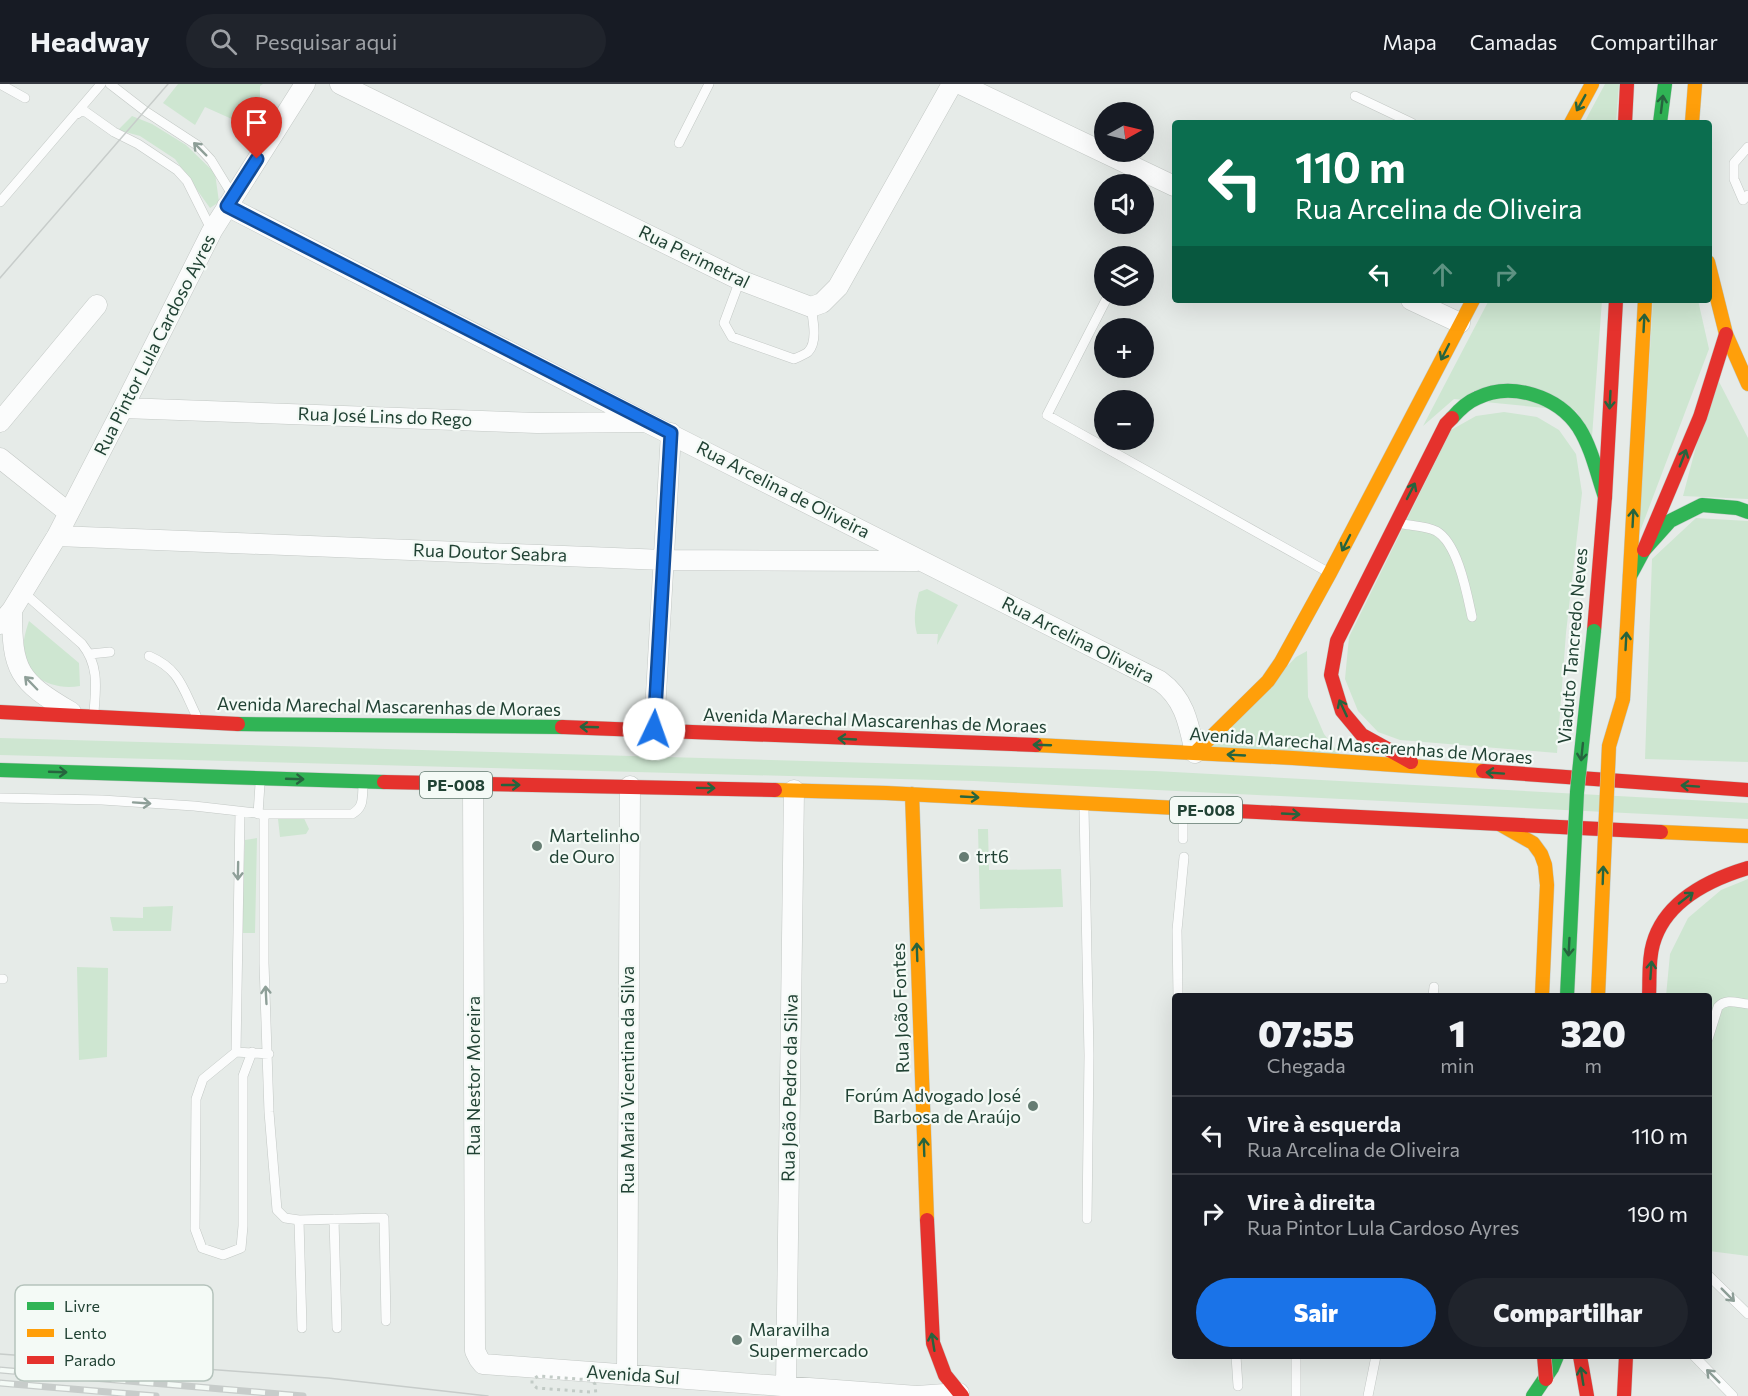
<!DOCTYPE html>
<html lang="pt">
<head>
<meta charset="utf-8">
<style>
  body { margin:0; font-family:Commissioner,sans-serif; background:#20242c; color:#f1f3f6; height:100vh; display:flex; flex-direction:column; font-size:22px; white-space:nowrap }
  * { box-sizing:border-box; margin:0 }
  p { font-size:20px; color:#9ea1a6 }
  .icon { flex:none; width:33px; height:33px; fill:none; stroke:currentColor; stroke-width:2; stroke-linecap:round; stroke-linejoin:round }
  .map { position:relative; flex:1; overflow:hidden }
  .drawer { position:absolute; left:1172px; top:909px; width:540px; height:366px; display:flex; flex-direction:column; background:#171b24; border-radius:6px; box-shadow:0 6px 24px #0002 }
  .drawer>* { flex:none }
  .top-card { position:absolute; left:1172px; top:36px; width:540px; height:183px; border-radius:6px; box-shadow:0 6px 24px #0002; background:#0b6e4f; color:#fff; overflow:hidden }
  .needle { width:39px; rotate:82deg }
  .fabs { position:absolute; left:1094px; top:18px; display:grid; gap:12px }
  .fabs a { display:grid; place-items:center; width:60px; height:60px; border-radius:50%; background:#171b24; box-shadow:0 6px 24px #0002; font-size:30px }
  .pin { position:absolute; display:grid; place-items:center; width:51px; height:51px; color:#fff; margin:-62px -26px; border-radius:50% 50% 50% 0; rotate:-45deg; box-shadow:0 0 6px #0007 }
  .pin .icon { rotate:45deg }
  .me { position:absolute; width:66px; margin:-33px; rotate:3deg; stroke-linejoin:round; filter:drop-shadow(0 0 4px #0008) }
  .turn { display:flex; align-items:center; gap:21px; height:126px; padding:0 24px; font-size:27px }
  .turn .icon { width:78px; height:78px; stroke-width:2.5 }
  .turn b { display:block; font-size:42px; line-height:51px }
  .lanes { display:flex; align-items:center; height:57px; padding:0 24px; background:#0003; justify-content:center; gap:30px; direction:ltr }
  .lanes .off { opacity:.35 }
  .eta { display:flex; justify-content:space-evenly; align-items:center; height:102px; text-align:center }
  .eta b { font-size:36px; font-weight:800; line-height:42px }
  .cta { display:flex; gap:12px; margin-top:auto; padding:12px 24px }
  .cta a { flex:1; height:69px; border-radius:36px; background:#1a73e8; color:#fff; font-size:24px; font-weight:800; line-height:69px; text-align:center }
  .cta a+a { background:#20242c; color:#f1f3f6 }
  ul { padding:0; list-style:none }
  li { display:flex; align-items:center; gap:18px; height:78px; padding:0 24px; border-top:2px solid #363941 }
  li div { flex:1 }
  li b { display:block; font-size:22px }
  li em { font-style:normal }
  header { display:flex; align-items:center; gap:36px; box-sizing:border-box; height:84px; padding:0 30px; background:#171b24; border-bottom:2px solid #363941 }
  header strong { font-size:28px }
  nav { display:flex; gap:33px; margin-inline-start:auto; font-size:21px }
  .search { width:420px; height:54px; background:#20242c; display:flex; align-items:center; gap:15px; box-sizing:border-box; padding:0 21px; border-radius:33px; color:#9ea1a6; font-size:22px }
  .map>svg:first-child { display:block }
  .green { fill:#cee6d1 }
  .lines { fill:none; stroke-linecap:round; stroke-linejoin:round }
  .lane-casing { stroke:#c3c8c5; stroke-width:10 }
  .street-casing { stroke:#c3c8c5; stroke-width:21 }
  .fast-casing { stroke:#c1c9c5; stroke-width:15 }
  .slow-casing { stroke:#c1c9c5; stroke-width:15 }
  .jam-casing { stroke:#c1c9c5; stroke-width:15 }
  .lane { stroke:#fbfcfc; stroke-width:9 }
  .street { stroke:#fbfcfc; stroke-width:20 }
  .fast { stroke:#30b455; stroke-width:14 }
  .slow { stroke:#ff9f0a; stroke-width:14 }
  .jam { stroke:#e5322d; stroke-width:14 }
  .tram { stroke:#c7ccca; stroke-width:1.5 }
  .rail-casing { stroke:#c7ccca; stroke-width:7 }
  .rail { stroke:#f4faf6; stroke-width:4.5; stroke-dasharray:14; stroke-linecap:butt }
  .fast-bridge-casing { stroke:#bdc7c3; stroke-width:15; stroke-linecap:butt }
  .slow-bridge-casing { stroke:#bdc7c3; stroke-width:15; stroke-linecap:butt }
  .jam-bridge-casing { stroke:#bdc7c3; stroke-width:15; stroke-linecap:butt }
  .path-bridge { stroke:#c2cbc6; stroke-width:3; stroke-dasharray:3 4.5; stroke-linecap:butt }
  .fast-bridge { stroke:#30b455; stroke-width:14 }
  .slow-bridge { stroke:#ff9f0a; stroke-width:14 }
  .jam-bridge { stroke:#e5322d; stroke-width:14 }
  .oneway { stroke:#26643e }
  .oneway2 { stroke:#8e9f98 }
  .route-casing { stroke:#114b97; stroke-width:15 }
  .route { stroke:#1a73e8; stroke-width:10 }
  .poi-dot { fill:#667d73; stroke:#f4faf6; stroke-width:2 }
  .labels { text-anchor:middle; stroke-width:4.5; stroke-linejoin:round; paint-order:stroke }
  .shield { fill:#f4faf6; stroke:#60796e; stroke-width:1.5 }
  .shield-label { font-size:16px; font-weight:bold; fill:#214234 }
  .street-label { font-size:18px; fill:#214234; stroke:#f4faf6 }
  .poi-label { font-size:18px; fill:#214234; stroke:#f4faf6; text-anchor:start }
  .key { fill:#f4faf6; stroke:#b5c3bc; stroke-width:1.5 }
  .key-label { font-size:16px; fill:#214234 }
</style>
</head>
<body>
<header>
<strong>Headway</strong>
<div class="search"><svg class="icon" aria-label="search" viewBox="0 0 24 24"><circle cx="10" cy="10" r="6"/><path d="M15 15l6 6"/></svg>Pesquisar aqui</div>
<nav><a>Mapa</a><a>Camadas</a><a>Compartilhar</a></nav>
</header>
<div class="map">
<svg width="1748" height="1312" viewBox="0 0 1748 1312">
  <rect width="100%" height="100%" fill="#e6ebe8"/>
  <path class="green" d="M178,0h85l-3,2v28l-8,14 -47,-21 -10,18 -32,-22z
    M1605,0h14l-3,39h-32z
    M132,32l20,8 34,21 29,28 4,29 -9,6 -35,-49 -35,-23 -22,-6z
    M1489,216h113l-10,137 -16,-26 -122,-12 -31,27z
    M1653,216h45l11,49 -70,185z
    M1715,290l33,64v61l-65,-3z
    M1504,328l33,5 22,13 17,24 6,39 -16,140 -9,120 -157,-13 -22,-8 -20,-21 -13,-32 4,-42 102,-207 25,-14z
    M1696,434l52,3v241l-103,-3 7,-200z
    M927,505l31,16 -21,40 1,-11h-21c-4,-15 -2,-26 2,-42z
    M29,537l50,42 1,23c-31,5 -60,-11 -56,-46 1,-7 3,-13 5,-19z
    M1307,567l1,46 16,37 17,22 -133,-7 88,-92z
    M0,654l1155,33 593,32v16l-774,-38 -974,-26z
    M302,730l7,15 -3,5 -26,3 -2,-18z
    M978,745h10l1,41 72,-1 2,38 -83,2z
    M257,754l-2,95h-14l4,-93z
    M1748,795v377l-39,-5 -1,-255h-42l4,-42 18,-36 33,-28z
    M173,822l-2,25h-58l-3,-14 33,1v-11z
    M77,883l31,1 -1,89 -28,3z"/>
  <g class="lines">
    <g class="lane-casing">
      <path id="lane" d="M0,0l25,14
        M110,0l35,27 52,34 14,15 22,36
        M1355,12l57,27
        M77,30l6,-4 31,22 24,12 39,26 10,11 25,50
        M679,59l30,-59
        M1748,63l-14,16v16l9,21 5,-5
        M0,118l101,-118
        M740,196l-16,43 8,14 62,22c4,-2 10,-4 14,-7 10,-10 5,-32 3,-45
        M1108,212l-61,119 279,156
        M1403,440c10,2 23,2 33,7 22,12 31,63 36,86
        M23,508l59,52c17,21 14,43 12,68
        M90,570l20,-2
        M149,572c30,13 33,30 47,59
        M0,714l102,2 92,6 70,8h88c12,-7 10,-15 11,-27
        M1084,724l5,247 -2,164
        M258,730l2,-30
        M264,730v149l5,149 8,98 8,8 14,2 85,-2 2,103
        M1183,730v25
        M0,895h3
        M1178,912l-1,-66 7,-73
        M1433,912l1,-9
        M1708,955l10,-32c8,-9 19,-4 30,-3
        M236,968l4,-240
        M252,968l-9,24v150l-2,22 -18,7 -21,-7 -7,-19 1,-130 7,-20 33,-27 33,2
        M334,1135l3,109
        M299,1136l3,108
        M1708,1191l40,39
        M1236,1272l2,30
        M1694,1272l39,40
        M1296,1312v-40
        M1368,1312l8,-40"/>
    </g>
    <g class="street-casing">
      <path id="street" d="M340,0l400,196 71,27 11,-4 16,-16 114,-203
        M960,0l214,102
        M227,122l419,216 514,259c25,18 29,44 35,72
        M1411,216l49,23
        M123,324l414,15 106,-1
        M0,338l97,-117
        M0,374l69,55
        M57,452l607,24 253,1
        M12,526c0,61 6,71 59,102
        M0,540l12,-14 45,-74 66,-128 89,-177 93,-147
        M654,645l17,-296
        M473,701l2,566 4,8 4,5 434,32 42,-3
        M627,1291l3,-589
        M786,1302l8,-596"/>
    </g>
    <g class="fast-casing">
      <path id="fast" d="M1660,39l5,-39
        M1452,334c7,-8 15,-16 25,-20 34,-17 81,-2 102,30 13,21 18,46 26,69
        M1630,492l14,-26 26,-29 32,-16 35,3 11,4
        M238,640l324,3
        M0,686l384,12
        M1533,1312l19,-28 5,-12"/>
    </g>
    <g class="slow-casing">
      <path id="slow" d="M1571,39l21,-39
        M1692,39l3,-39
        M1708,178l18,72 22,50
        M1623,615l22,-399
        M1036,661l257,13 190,13
        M1195,669l73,-72 13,-19 49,-89 143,-273
        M775,706l111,3 311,16
        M912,710l15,426
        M1501,741l32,18 8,11 4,11 2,20 -5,111
        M1661,748l87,4"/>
    </g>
    <g class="jam-casing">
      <path id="jam" d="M1625,39l2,-39
        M1644,466l56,-133 26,-83
        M1594,547l11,-134 11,-197
        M0,628l238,12
        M562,643l474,18
        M1411,678l-49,-27 -20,-24 -11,-36 6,-34 109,-217 6,-6
        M1483,687l265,19
        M384,698l391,8
        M1197,725l464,23
        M1649,912c1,-17 -1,-35 4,-52 12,-43 55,-64 95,-76
        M927,1136l6,123 12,32 17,21
        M1580,1272l7,40
        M1624,1312l2,-40"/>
    </g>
    <use href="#lane" class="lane"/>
    <use href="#street" class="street"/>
    <use href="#fast" class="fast"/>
    <use href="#slow" class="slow"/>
    <use href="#jam" class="jam"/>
    <path class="tram" d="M0,194l168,-194
      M0,1270l328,24 160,18"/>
    <g class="rail-casing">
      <path id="rail" d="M0,1286l303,26
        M0,1299l156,13"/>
    </g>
    <use href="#rail" class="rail"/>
    <g class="fast-bridge-casing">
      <path id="fast-bridge" d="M1567,912l10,-204 17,-161"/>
    </g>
    <g class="slow-bridge-casing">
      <path id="slow-bridge" d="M1598,912l11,-250 14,-47"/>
    </g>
    <g class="jam-bridge-casing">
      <path id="jam-bridge" d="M1544,1272l2,23"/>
    </g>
    <path class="path-bridge" d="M590,1308l-53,-4 -5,-4v-4l6,-4 53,4 4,4 1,12"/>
    <use href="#fast-bridge" class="fast-bridge"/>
    <use href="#slow-bridge" class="slow-bridge"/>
    <use href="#jam-bridge" class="jam-bridge"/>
  </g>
  <defs><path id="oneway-shaft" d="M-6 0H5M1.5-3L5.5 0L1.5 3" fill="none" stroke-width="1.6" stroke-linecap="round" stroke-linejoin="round" transform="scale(1.5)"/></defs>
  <g class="oneway">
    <use href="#oneway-shaft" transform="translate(1581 19) rotate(119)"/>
    <use href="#oneway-shaft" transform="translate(1662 20) rotate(-83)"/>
    <use href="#oneway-shaft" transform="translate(1644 239) rotate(-87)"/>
    <use href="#oneway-shaft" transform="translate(1445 268) rotate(117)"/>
    <use href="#oneway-shaft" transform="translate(1610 316) rotate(93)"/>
    <use href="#oneway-shaft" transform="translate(1683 374) rotate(-69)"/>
    <use href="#oneway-shaft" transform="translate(1411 407) rotate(-63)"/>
    <use href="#oneway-shaft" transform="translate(1633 434) rotate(-87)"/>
    <use href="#oneway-shaft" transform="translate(1346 459) rotate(117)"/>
    <use href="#oneway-shaft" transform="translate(1626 557) rotate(-87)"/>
    <use href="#oneway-shaft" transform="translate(1343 624) rotate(-115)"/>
    <use href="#oneway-shaft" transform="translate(589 643) rotate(-178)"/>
    <use href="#oneway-shaft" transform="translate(847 655) rotate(-177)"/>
    <use href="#oneway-shaft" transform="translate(1042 661) rotate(-178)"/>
    <use href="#oneway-shaft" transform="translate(1582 668) rotate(96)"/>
    <use href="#oneway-shaft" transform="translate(1236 671) rotate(-177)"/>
    <use href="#oneway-shaft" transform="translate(58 688) rotate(2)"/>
    <use href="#oneway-shaft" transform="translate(1495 689) rotate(-176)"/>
    <use href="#oneway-shaft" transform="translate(295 695) rotate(2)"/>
    <use href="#oneway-shaft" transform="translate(511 701)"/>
    <use href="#oneway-shaft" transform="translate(1690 702) rotate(-176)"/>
    <use href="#oneway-shaft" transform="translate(706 704) rotate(1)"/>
    <use href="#oneway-shaft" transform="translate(970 713) rotate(3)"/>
    <use href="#oneway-shaft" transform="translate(1291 730) rotate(3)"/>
    <use href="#oneway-shaft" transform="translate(1603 791) rotate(-88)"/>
    <use href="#oneway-shaft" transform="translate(1686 814) rotate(-38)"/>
    <use href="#oneway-shaft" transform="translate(1569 863) rotate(93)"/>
    <use href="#oneway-shaft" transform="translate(917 868) rotate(-92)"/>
    <use href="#oneway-shaft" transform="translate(1651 886) rotate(-86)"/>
    <use href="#oneway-shaft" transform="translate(924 1063) rotate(-92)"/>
    <use href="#oneway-shaft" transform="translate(933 1258) rotate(-99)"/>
    <use href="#oneway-shaft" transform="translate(1582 1292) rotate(-99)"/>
  </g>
  <g class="oneway2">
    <use href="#oneway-shaft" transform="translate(200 65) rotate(-135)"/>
    <use href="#oneway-shaft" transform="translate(31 599) rotate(-134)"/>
    <use href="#oneway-shaft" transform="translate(142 719) rotate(4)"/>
    <use href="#oneway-shaft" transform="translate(238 787) rotate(91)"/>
    <use href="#oneway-shaft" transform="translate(266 911) rotate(-93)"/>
    <use href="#oneway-shaft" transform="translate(1728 1211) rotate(45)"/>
    <use href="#oneway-shaft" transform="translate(1713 1292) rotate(-135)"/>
  </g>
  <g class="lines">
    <g class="route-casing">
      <path id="route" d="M257,75l-30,47 444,227 -17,296"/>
    </g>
    <use href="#route" class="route"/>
  </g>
  <g class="poi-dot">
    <circle cx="537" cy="762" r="6"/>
    <circle cx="964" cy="773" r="6"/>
    <circle cx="1033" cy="1022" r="6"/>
    <circle cx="737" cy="1256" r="6"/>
  </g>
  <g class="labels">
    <g class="shield">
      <rect x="420" y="688" width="72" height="26" rx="4.5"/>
      <rect x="1170" y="713" width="72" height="26" rx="4.5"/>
    </g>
    <g class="shield-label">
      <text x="456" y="707">PE-008</text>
      <text x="1206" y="732">PE-008</text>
    </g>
    <g class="street-label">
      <text transform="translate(694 173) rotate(26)" y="6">Rua Perimetral</text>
      <text transform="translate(155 261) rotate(-63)" y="6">Rua Pintor Lula Cardoso Ayres</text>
      <text transform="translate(385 333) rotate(2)" y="6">Rua José Lins do Rego</text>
      <text transform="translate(783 406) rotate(27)" y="6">Rua Arcelina de Oliveira</text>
      <text transform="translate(490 469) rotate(2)" y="6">Rua Doutor Seabra</text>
      <text transform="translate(1078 556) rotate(27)" y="6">Rua Arcelina Oliveira</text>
      <text transform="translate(1573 562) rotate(-85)" y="6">Viaduto Tancredo Neves</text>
      <text transform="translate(389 623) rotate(1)" y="6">Avenida Marechal Mascarenhas de Moraes</text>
      <text transform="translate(875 637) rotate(2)" y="6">Avenida Marechal Mascarenhas de Moraes</text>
      <text transform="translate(1361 662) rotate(4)" y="6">Avenida Marechal Mascarenhas de Moraes</text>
      <text transform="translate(901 924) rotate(-92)" y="6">Rua João Fontes</text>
      <text transform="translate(474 992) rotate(-90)" y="6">Rua Nestor Moreira</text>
      <text transform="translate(628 996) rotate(-90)" y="6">Rua Maria Vicentina da Silva</text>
      <text transform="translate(790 1004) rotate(-89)" y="6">Rua João Pedro da Silva</text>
      <text transform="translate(633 1291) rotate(4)" y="6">Avenida Sul</text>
    </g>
    <g class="poi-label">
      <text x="549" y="758">Martelinho<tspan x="549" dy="21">de Ouro</tspan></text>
      <text x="976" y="779">trt6</text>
      <text x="1021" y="1018" text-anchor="end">Forúm Advogado José<tspan x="1021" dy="21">Barbosa de Araújo</tspan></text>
      <text x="749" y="1252">Maravilha<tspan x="749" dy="21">Supermercado</tspan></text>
    </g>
  </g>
  <rect x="15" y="1201" width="198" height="96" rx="9" class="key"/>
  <rect x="27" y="1218" width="27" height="8" fill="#30b455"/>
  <rect x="27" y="1245" width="27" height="8" fill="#ff9f0a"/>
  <rect x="27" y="1272" width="27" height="8" fill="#e5322d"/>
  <g class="key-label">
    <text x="64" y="1228">Livre</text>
    <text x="64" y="1255">Lento</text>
    <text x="64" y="1282">Parado</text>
  </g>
</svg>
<div class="fabs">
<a><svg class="needle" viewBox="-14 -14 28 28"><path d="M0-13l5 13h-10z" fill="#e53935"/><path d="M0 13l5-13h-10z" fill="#9ea1a6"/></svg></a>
<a><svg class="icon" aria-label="sound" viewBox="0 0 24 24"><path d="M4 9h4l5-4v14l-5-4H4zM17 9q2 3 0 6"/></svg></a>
<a><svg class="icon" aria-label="layers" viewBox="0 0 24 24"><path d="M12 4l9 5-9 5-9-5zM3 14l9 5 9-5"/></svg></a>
<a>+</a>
<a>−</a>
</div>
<div class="pin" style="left:257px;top:75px;background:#d93025"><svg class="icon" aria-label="arrive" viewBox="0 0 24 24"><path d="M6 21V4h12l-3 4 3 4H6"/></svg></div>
<svg class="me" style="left:654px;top:645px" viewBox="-20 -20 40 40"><circle r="19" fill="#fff"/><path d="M0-13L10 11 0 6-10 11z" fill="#1a73e8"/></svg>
<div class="top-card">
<div class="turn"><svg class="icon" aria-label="left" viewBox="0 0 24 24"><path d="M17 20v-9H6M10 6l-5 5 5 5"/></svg><div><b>110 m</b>Rua Arcelina de Oliveira</div></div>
<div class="lanes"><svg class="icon" aria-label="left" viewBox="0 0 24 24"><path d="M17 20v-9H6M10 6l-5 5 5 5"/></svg><svg class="icon off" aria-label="ahead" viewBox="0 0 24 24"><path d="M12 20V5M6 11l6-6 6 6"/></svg><svg class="icon off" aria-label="right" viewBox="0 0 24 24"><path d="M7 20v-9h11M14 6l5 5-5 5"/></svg></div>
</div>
<section class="drawer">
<div class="eta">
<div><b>07:55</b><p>Chegada</p></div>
<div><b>1</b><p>min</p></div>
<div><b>320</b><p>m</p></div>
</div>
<ul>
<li><svg class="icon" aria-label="left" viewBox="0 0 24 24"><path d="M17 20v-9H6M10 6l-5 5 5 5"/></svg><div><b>Vire à esquerda</b><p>Rua Arcelina de Oliveira</p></div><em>110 m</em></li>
<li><svg class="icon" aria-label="right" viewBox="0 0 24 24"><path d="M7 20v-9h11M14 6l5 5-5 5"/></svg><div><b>Vire à direita</b><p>Rua Pintor Lula Cardoso Ayres</p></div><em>190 m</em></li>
</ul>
<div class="cta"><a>Sair</a><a>Compartilhar</a></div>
</section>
</div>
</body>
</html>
